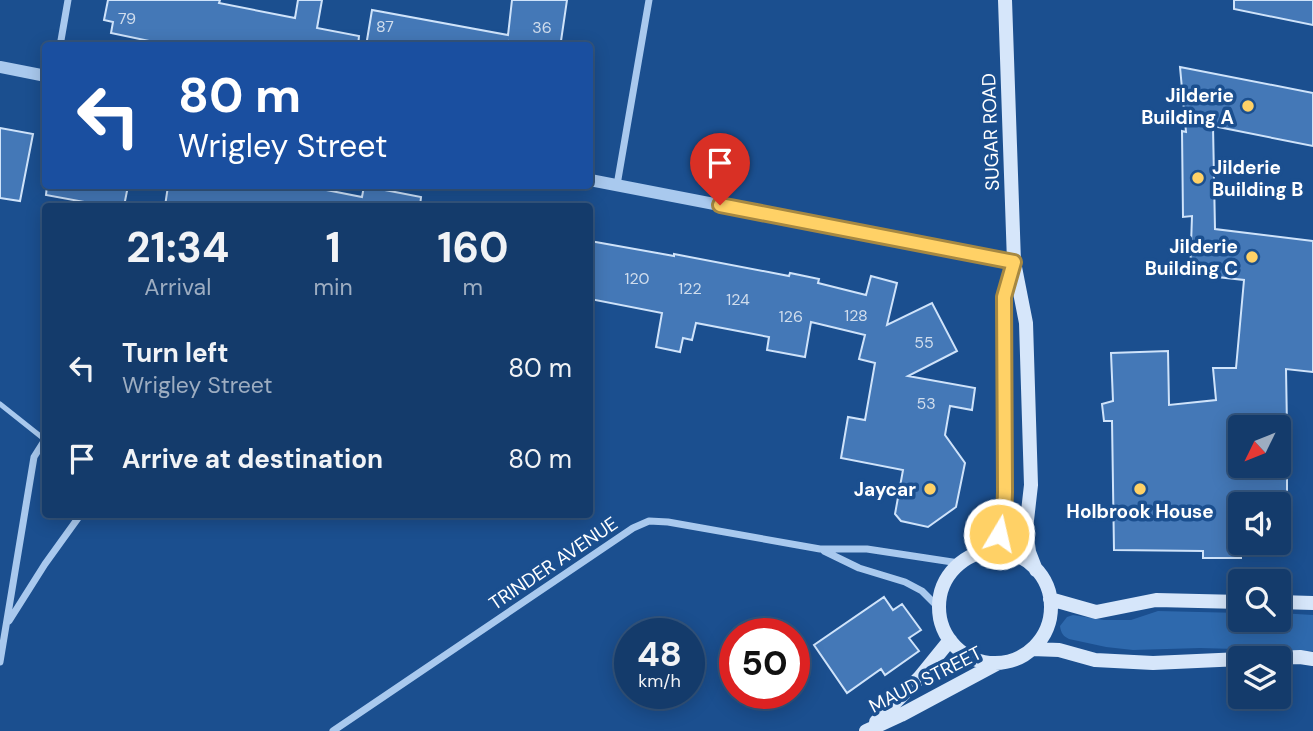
<!DOCTYPE html>
<html lang="en">
<head>
<meta charset="utf-8">
<style>
  body { margin:0; font-family:"DM Sans",sans-serif; background:#214673; color:#f1f3f6; height:100vh; display:flex; flex-direction:column; font-size:26px; white-space:nowrap }
  * { box-sizing:border-box; margin:0 }
  p { font-size:23px; color:#9dadc1 }
  .icon { flex:none; width:38px; height:38px; fill:none; stroke:currentColor; stroke-width:2; stroke-linecap:round; stroke-linejoin:round }
  .map { position:relative; flex:1; overflow:hidden }
  .details { position:absolute; left:42px; top:203px; width:551px; height:315px; display:flex; flex-direction:column; background:#143b6b; border-radius:7px; box-shadow:0 4px 18px #0003,0 0 0 2px #33557e }
  .details>* { flex:none }
  .banner { position:absolute; left:42px; top:42px; width:551px; height:147px; border-radius:7px; box-shadow:0 4px 18px #0003,0 0 0 2px #33557e; background:#1a4fa0; color:#fff; overflow:hidden }
  .needle { width:46px; rotate:227deg }
  .buttons { position:absolute; left:1228px; top:415px; display:grid; gap:14px }
  .buttons a { display:grid; place-items:center; width:63px; height:63px; border-radius:7px; background:#143b6b; box-shadow:0 4px 18px #0003,0 0 0 2px #33557e; font-size:35px }
  .speed { position:absolute; left:614px; top:618px; display:flex; gap:14px; font-size:35px; font-weight:700; text-align:center }
  .speed>* { display:grid; place-content:center; width:91px; height:91px; border-radius:50%; background:#143b6b; box-shadow:0 4px 18px #0003,0 0 0 2px #33557e; line-height:1 }
  .speed small { font-size:18px; font-weight:400 }
  .speed .limit { border:10px solid #d22; background:#fff; color:#111 }
  .pin { position:absolute; display:grid; place-items:center; width:60px; height:60px; color:#fff; margin:-72px -30px; border-radius:50% 50% 50% 0; rotate:-45deg; box-shadow:0 0 7px #0007 }
  .pin .icon { rotate:45deg }
  .me { position:absolute; width:77px; margin:-38px; rotate:9deg; stroke-linejoin:round; filter:drop-shadow(0 0 5px #0008) }
  .turn { display:flex; align-items:center; gap:24px; height:147px; padding:0 21px; font-size:32px }
  .turn .icon { width:91px; height:91px; stroke-width:2.5 }
  .turn b { display:block; font-size:49px; line-height:60px }
  .eta { display:flex; justify-content:space-evenly; align-items:center; height:119px; text-align:center }
  .eta b { font-size:42px; font-weight:700; line-height:49px }
  ul { padding:0; list-style:none }
  li { display:flex; align-items:center; gap:21px; height:91px; padding:0 21px }
  li div { flex:1 }
  li b { display:block; font-size:26px }
  li em { font-style:normal }
  .map>svg:first-child { display:block }
  .green { fill:#2e69ad }
  .building { fill:#4478b7; stroke:#cfe3fa; stroke-width:2 }
  .lines { fill:none; stroke-linecap:round; stroke-linejoin:round }
  .service { stroke:#a9c9ee; stroke-width:5 }
  .minor { stroke:#a9c9ee; stroke-width:7 }
  .tertiary { stroke:#a9c9ee; stroke-width:12 }
  .secondary { stroke:#d6e6fa; stroke-width:14 }
  .route-casing { stroke:#a68842; stroke-width:18 }
  .route { stroke:#ffd166; stroke-width:12 }
  .poi-dot { fill:#ffd166; stroke:#1b4f8f; stroke-width:2.5 }
  .labels { text-anchor:middle; stroke-width:7; stroke-linejoin:round; paint-order:stroke }
  .number-label { font-size:16px; fill:#d0dded }
  .poi-label { font-size:19px; font-weight:bold; fill:#fff; stroke:#1b4f8f; text-anchor:end }
  .street-label { font-size:19px; fill:#fff; stroke:#1b4f8f }
</style>
</head>
<body>
<div class="map">
<svg width="1313" height="731" viewBox="0 0 1313 731">
  <rect width="100%" height="100%" fill="#1b4f8f"/>
  <path class="green" d="M1158,611l83,2v7h38v-7l34,2v36l-113,-3 -67,2 -27,-3 -37,-8c-6,-3 -8,-6 -9,-13l7,-9 6,-2 31,5h27z"/>
  <path class="building" d="M108,0h112l-1,3 76,15 3,-18h24l-5,28 42,8 -1,10h-185l-62,-13 2,-11 -9,-2z
    M512,0h55l-6,41h-4l-1,5h-19l-28,-5v5h-143l6,-36 136,25z
    M1234,0h79v25l-79,-16z
    M1180,67l133,26v53l-100,-20 2,103 98,12v131l-27,-3 1,58h-46v39h46v38h-46v54h-38v-7l-89,-1 -2,-129h-8l-2,-17 11,-3 -2,-48 57,-2 1,54 47,-5 -3,-32h23l8,-88 -54,-6 2,-58 -9,1 -1,-86 4,1z
    M0,128l33,6 -13,67 -20,-3z
    M47,186h81l-4,20h-18l-60,-11z
    M168,186h138l56,11 2,-11 57,11 -1,9h-255z
    M590,241l84,15v-2l115,22 1,-3 29,6 -1,4 48,12 5,-19 26,7 -10,42 45,-22 25,48 -49,25 67,12 -3,22 -22,-4 -5,29 20,28 -9,44 -28,20 -27,-6 -6,-7 8,-44 -62,-12 7,-41 17,3 10,-57 -16,-4 6,-24 -54,-13 -6,35 -38,-7 2,-13 -73,-14 -4,17 -9,-2 -3,14 -24,-5 6,-34 -72,-14z
    M884,597l9,13 9,-6 19,26 -12,8 10,13 -34,24 -4,-6 -34,24 -33,-48z"/>
  <g class="lines">
    <path class="service" d="M0,404l44,35"/>
    <path class="minor" d="M60,46l8,-46
      M617,185l32,-185
      M824,551l35,17 46,14 17,9 17,17
      M9,621l36,-57 36,-50
      M0,662l34,-205 12,-19
      M333,731l300,-203 16,-7 19,1 152,27h47l92,14"/>
    <path class="tertiary" d="M0,67l46,9
      M590,180l424,82"/>
    <path class="secondary" d="M1005,0l9,262 12,61 5,162 -5,44 3,23 7,18
      M939 607a56 56 0 1 1 112 0a56 56 0 1 1-112 0Z
      M982,553l17,-19 5,-16v-221l8,-30
      M1050,599l46,13 60,-12 85,2
      M1279,602l34,1
      M1032,649l27,1 36,10 58,3 88,-4
      M1266,658l34,-1 13,2
      M876,722l44,-45 30,-37
      M866,731l35,-16 97,-52"/>
  </g>
  <g class="lines">
    <g class="route-casing">
      <path id="route" d="M720,205l294,57 -10,35 1,195 -1,26 -5,16"/>
    </g>
    <use href="#route" class="route"/>
  </g>
  <g class="poi-dot">
    <circle cx="1248" cy="106" r="7"/>
    <circle cx="1198" cy="178" r="7"/>
    <circle cx="1252" cy="257" r="7"/>
    <circle cx="930" cy="489" r="7"/>
    <circle cx="1140" cy="489" r="7"/>
  </g>
  <g class="labels">
    <g class="number-label">
      <text x="127" y="24">79</text>
      <text x="385" y="32">87</text>
      <text x="542" y="33">36</text>
      <text x="637" y="284">120</text>
      <text x="690" y="294">122</text>
      <text x="738" y="305">124</text>
      <text x="856" y="321">128</text>
      <text x="791" y="322">126</text>
      <text x="924" y="348">55</text>
      <text x="926" y="409">53</text>
    </g>
    <g class="poi-label">
      <text x="1234" y="102">Jilderie<tspan x="1234" dy="22">Building A</tspan></text>
      <text x="1212" y="174" text-anchor="start">Jilderie<tspan x="1212" dy="22">Building B</tspan></text>
      <text x="1238" y="253">Jilderie<tspan x="1238" dy="22">Building C</tspan></text>
      <text x="916" y="496">Jaycar</text>
      <text x="1140" y="518" text-anchor="middle">Holbrook House</text>
    </g>
    <g class="street-label">
      <text transform="translate(990 132) rotate(-92)" y="7">SUGAR ROAD</text>
      <text transform="translate(553 563) rotate(-34)" y="7">TRINDER AVENUE</text>
      <text transform="translate(925 679) rotate(-27)" y="7">MAUD STREET</text>
    </g>
  </g>
</svg>
<div class="buttons">
<a><svg class="needle" viewBox="-14 -14 28 28"><path d="M0-13l5 13h-10z" fill="#e53935"/><path d="M0 13l5-13h-10z" fill="#9dadc1"/></svg></a>
<a><svg class="icon" aria-label="sound" viewBox="0 0 24 24"><path d="M4 9h4l5-4v14l-5-4H4zM17 9q2 3 0 6"/></svg></a>
<a><svg class="icon" aria-label="search" viewBox="0 0 24 24"><circle cx="10" cy="10" r="6"/><path d="M15 15l6 6"/></svg></a>
<a><svg class="icon" aria-label="layers" viewBox="0 0 24 24"><path d="M12 4l9 5-9 5-9-5zM3 14l9 5 9-5"/></svg></a>
</div>
<div class="speed"><div>48<small>km/h</small></div><div class="limit">50</div></div>
<div class="pin" style="left:720px;top:205px;background:#d93025"><svg class="icon" aria-label="arrive" viewBox="0 0 24 24"><path d="M6 21V4h12l-3 4 3 4H6"/></svg></div>
<svg class="me" style="left:999px;top:534px" viewBox="-20 -20 40 40"><circle r="17" fill="#ffd166" stroke="#fff" stroke-width="3"/><path d="M0-11L8 9 0 5-8 9z" fill="#fff"/></svg>
<div class="banner">
<div class="turn"><svg class="icon" aria-label="left" viewBox="0 0 24 24"><path d="M17 20v-9H6M10 6l-5 5 5 5"/></svg><div><b>80 m</b>Wrigley Street</div></div>
</div>
<section class="details">
<div class="eta">
<div><b>21:34</b><p>Arrival</p></div>
<div><b>1</b><p>min</p></div>
<div><b>160</b><p>m</p></div>
</div>
<ul>
<li><svg class="icon" aria-label="left" viewBox="0 0 24 24"><path d="M17 20v-9H6M10 6l-5 5 5 5"/></svg><div><b>Turn left</b><p>Wrigley Street</p></div><em>80 m</em></li>
<li><svg class="icon" aria-label="arrive" viewBox="0 0 24 24"><path d="M6 21V4h12l-3 4 3 4H6"/></svg><div><b>Arrive at destination</b></div><em>80 m</em></li>
</ul>
</section>
</div>
</body>
</html>
